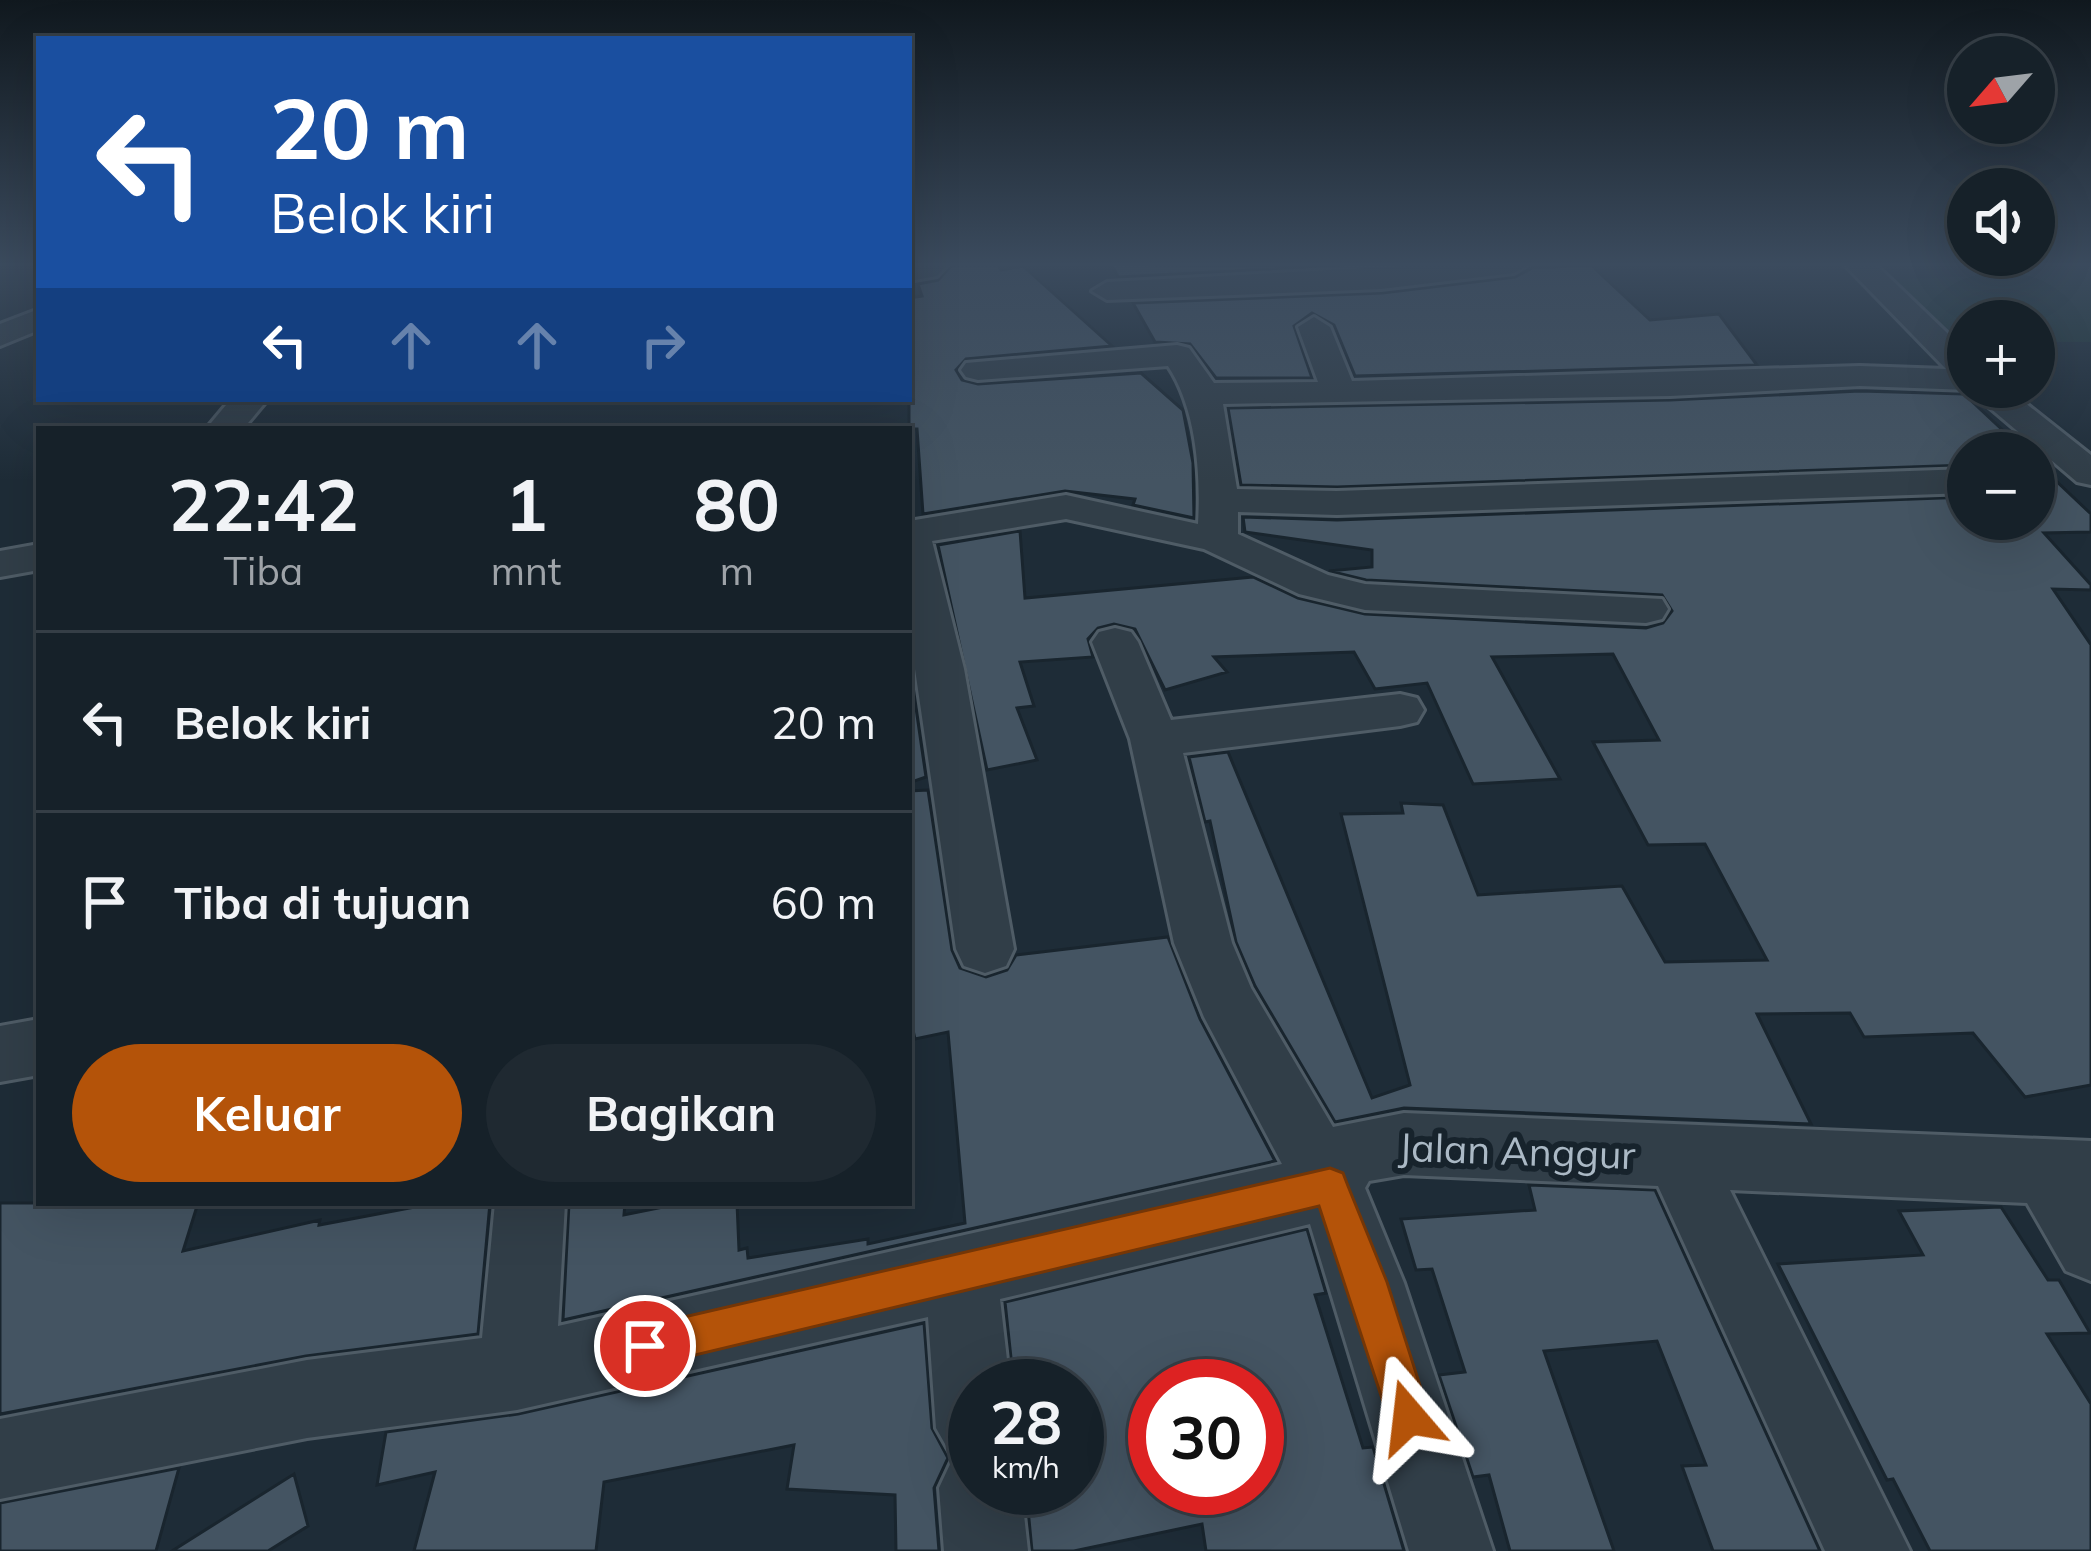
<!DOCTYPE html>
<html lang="id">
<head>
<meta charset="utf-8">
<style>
  body { margin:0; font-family:Mulish,sans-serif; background:#1f2931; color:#f1f3f6; height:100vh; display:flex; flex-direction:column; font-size:45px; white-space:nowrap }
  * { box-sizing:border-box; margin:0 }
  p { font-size:39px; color:#9ea3a8 }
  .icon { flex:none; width:66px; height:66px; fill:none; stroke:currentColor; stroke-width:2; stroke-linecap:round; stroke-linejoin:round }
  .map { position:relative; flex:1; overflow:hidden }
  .details { position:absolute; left:36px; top:426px; width:876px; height:780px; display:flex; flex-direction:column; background:#162129; border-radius:0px; box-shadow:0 12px 48px #0002,0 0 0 3px #353e46 }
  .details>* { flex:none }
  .hud { position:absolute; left:36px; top:36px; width:876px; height:366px; border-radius:0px; box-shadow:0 12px 48px #0002,0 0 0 3px #353e46; background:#1a4fa0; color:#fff; overflow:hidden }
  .needle { width:78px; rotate:242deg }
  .controls { position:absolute; left:1947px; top:36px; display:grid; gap:24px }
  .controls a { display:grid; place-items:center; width:108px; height:108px; border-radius:50%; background:#162129; box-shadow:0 12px 48px #0002,0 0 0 3px #353e46; font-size:60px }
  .speed { position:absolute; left:948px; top:1359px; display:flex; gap:24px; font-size:60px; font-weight:700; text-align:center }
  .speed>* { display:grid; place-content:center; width:156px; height:156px; border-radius:50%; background:#162129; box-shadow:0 12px 48px #0002,0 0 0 3px #353e46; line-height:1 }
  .speed small { font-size:30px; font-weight:400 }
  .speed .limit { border:18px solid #d22; background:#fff; color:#111 }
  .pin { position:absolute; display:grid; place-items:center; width:102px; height:102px; color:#fff; margin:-51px; border:6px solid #fff; border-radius:50%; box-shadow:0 3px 12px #0007 }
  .me { position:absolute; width:132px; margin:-66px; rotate:343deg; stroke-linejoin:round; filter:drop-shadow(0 0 9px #0008) }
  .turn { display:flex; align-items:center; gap:42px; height:252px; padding:0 36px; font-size:54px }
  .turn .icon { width:156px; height:156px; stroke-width:2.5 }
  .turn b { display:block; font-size:84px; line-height:102px }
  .lanes { display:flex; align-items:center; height:114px; padding:0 36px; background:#0003; justify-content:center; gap:60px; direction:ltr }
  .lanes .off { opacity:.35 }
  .eta { display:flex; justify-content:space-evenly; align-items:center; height:204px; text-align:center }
  .eta b { font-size:72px; font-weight:700; line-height:84px }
  .cta { display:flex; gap:24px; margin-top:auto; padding:24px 36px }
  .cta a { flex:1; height:138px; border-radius:72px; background:#b45309; color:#fff; font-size:48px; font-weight:700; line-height:138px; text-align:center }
  .cta a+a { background:#1f2931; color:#f1f3f6 }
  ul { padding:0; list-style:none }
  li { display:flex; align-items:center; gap:36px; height:180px; padding:0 36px; border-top:3px solid #353e46 }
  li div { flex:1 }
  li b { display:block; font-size:45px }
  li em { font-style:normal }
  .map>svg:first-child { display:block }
  .green { fill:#203838 }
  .building { fill:#445462; stroke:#19252e; stroke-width:3; fill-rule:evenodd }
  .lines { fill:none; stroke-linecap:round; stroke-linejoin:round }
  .street-casing { stroke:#4f5c66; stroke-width:6 }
  .street { fill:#313e48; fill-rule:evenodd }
  .route { fill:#b45309; stroke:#753606; stroke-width:3 }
  .labels { text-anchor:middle; stroke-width:12; stroke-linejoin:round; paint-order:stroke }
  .near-street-label { font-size:39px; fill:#abb9c5; stroke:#17232c }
</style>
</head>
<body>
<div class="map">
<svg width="2091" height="1551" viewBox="0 0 2091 1551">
  <rect width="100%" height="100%" fill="#1e2c37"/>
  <path class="green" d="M2036,264h55v78h-57v-21h-66v22h-13l-63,-63 153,-8z"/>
  <path class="building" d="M1111,264l120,2 134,-2 -247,13z
    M952,265h46l3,5 22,-4 89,80 -146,13 -10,11 6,10 16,4 163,-11 42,37 10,53 1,55 -61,-13 2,-6 -70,-8 -142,23 -6,-85h-8v-131l13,-2 -4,-12 20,-4z
    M1591,265l59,55 69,-6 38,51 -402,11 -21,-51 -22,-12 -18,13 18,52h-96l-26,-34 -35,-2 -22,-39 249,-10 133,-16 17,-9z
    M1860,391l104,3 63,59h-59v12l-631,22 -96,-2 -13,-77 442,-8z
    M2034,460l57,54v18l-47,1 47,52v5l-38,-1 38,56v440l-66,12 -52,-64 -109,4 -14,-24 -93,1 54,110 -407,-16 -69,14 -80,-136 -19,-44 -26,-121 -5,1 -16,-65 39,-5 144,346 38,-13 -69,-271 62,-1 -2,-10 42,2 35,90 144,-9 43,76 102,-2 -62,-116 -57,1 -55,-103 66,-2 -46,-86 -121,3 68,122 -87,5 -46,-101 -52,6 -21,-37 -140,5 13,15 -62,18 -30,-61 -21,-5 -16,4 -10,11 5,18 -73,5 14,44 -17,2 20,52 -50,10 -49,-225 82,-14 5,67 228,-21 45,21 67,16 281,14 17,-5 9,-12 -10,-16 -296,-15 -37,-9 43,-4v-17l-127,-18 -2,-15 94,3 631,-23v22h66z
    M914,694l12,83 -17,6v-88z
    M928,790l24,160 8,18 26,9 21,-7 9,-15 152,-18 32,82 75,142 -712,159 6,-117h56l-1,12 59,-12h54l2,47 8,-2 1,10 120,-19v5l97,-21 -17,-191 -33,7 -6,-27v-221z
    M1529,1185l126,5 165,361h-107l-31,-85 24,-1 -49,-124 -113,10 70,200h-104l-21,-76 -16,2 -34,-102 26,-3 -33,-103 -16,1 -15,-51 134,-9z
    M0,1203h198l-15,48 137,-31 -1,5 117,-22h54l-12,131 -172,22 -306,58z
    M2001,1207l47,73h11l31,53 -43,1 44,70v147h-161l-37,-72 -6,1 -109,-216 145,-9 -24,-44z
    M1307,1229l19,64 -11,2 48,153 10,-1 31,104h-198l-4,-27 -128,27h-42l-6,-63h51v-102h-63l-9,-84zM1155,1386h102v102h-102z
    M924,1323l8,105 16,30 -14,30 5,63h-43l-1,-56 -108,-6 7,-44 -190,37 -8,69h-182l21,-79 -58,13 9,-53 132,-18z
    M179,1468l-23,83h-156v-48z
    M294,1474l14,52 -40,25h-96z"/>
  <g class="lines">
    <g class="street-casing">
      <path id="street" d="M909,264h39l-11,12 -28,5z
        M1443,264h86l-15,9 -133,16 -274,11 -15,-9 15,-9z
        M1844,264h31l93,89v34h37l86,68v30l-14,-3 -108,-92 -109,-4 -190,10 -447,8 14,85 100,2 631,-22v24l-631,22 -99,-3v22l90,41 37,9 297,15 6,10 -6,10 -16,4 -281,-13 -66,-16 -95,-45 -138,-30 -134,22 32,128 50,280 -8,17 -21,7 -21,-7 -8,-17 -47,-321v-107l157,-26 132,29c3,-52 -2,-116 -30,-158l-190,14 -12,-3 -5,-7 5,-7 211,-18 12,3 25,35 104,-1 -20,-55 16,-10 16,10 22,54 508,-15 86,3z
        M39,309v21l-39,16v-22z
        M231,399h37l-25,30h-37z
        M39,544v26l-39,7v-26z
        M1115,628l16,4 7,10 33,78 229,-26 17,4 7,12 -7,12 -17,4 -217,27 49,190 19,45 82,139 71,-14 687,28v140l-25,-10 -39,-68 -297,-13 180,361h-85l-167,-365 -254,-11 -35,6 -4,7 39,95 89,268h-84l-99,-327 -310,75 10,87h-35v102h46l7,63h-84l-5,-63 14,-30 -17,-30 -8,-111 -411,93 -210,28 -307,61v-80l307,-59 175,-22 13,-135h70l-7,123 724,-162 -78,-147 -30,-74 -44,-204 -38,-97 7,-10z
        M39,1019v56l-39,7v-56z"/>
    </g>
    <use href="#street" class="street"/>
  </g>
  <linearGradient id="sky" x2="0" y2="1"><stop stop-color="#10181e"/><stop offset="0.55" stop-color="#3b4b5e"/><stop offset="1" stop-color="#3b4b5e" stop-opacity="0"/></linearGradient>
  <rect width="2091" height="481" fill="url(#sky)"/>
  <path class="route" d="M1330,1168l13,5 5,13 39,96 43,135 -6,15 -15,6 -14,-6 -7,-15 -69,-211 -674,161 -15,-6 -5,-15 5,-14 15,-6z"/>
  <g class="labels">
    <g class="near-street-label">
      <text transform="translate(1517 1151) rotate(2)" y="14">Jalan Anggur</text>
    </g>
  </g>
</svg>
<div class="controls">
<a><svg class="needle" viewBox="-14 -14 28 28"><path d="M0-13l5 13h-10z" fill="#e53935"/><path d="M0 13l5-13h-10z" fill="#9ea3a8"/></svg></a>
<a><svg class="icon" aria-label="sound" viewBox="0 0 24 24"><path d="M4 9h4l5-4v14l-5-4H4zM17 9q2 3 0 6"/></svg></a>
<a>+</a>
<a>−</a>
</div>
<div class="speed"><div>28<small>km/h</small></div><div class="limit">30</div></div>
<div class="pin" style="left:645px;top:1346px;background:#d93025"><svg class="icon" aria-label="arrive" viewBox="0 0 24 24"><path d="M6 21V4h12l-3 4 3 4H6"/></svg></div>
<svg class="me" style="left:1409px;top:1417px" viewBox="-20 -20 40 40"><path d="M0-17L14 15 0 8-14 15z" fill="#b45309" stroke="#fff" stroke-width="4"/></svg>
<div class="hud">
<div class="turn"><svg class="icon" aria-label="left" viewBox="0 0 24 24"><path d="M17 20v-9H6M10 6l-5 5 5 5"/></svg><div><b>20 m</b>Belok kiri</div></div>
<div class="lanes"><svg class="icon" aria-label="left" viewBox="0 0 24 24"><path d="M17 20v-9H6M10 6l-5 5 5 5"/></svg><svg class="icon off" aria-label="ahead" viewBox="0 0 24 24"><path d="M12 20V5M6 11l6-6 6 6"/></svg><svg class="icon off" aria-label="ahead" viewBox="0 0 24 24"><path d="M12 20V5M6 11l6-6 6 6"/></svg><svg class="icon off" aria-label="right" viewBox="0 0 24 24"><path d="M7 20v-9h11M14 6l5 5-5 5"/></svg></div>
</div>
<section class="details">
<div class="eta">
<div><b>22:42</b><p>Tiba</p></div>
<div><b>1</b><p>mnt</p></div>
<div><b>80</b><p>m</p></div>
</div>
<ul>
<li><svg class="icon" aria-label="left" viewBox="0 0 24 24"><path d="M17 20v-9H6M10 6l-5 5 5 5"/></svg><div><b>Belok kiri</b></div><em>20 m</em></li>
<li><svg class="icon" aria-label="arrive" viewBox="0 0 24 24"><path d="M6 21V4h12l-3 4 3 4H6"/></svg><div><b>Tiba di tujuan</b></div><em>60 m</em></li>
</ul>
<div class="cta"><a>Keluar</a><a>Bagikan</a></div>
</section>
</div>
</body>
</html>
